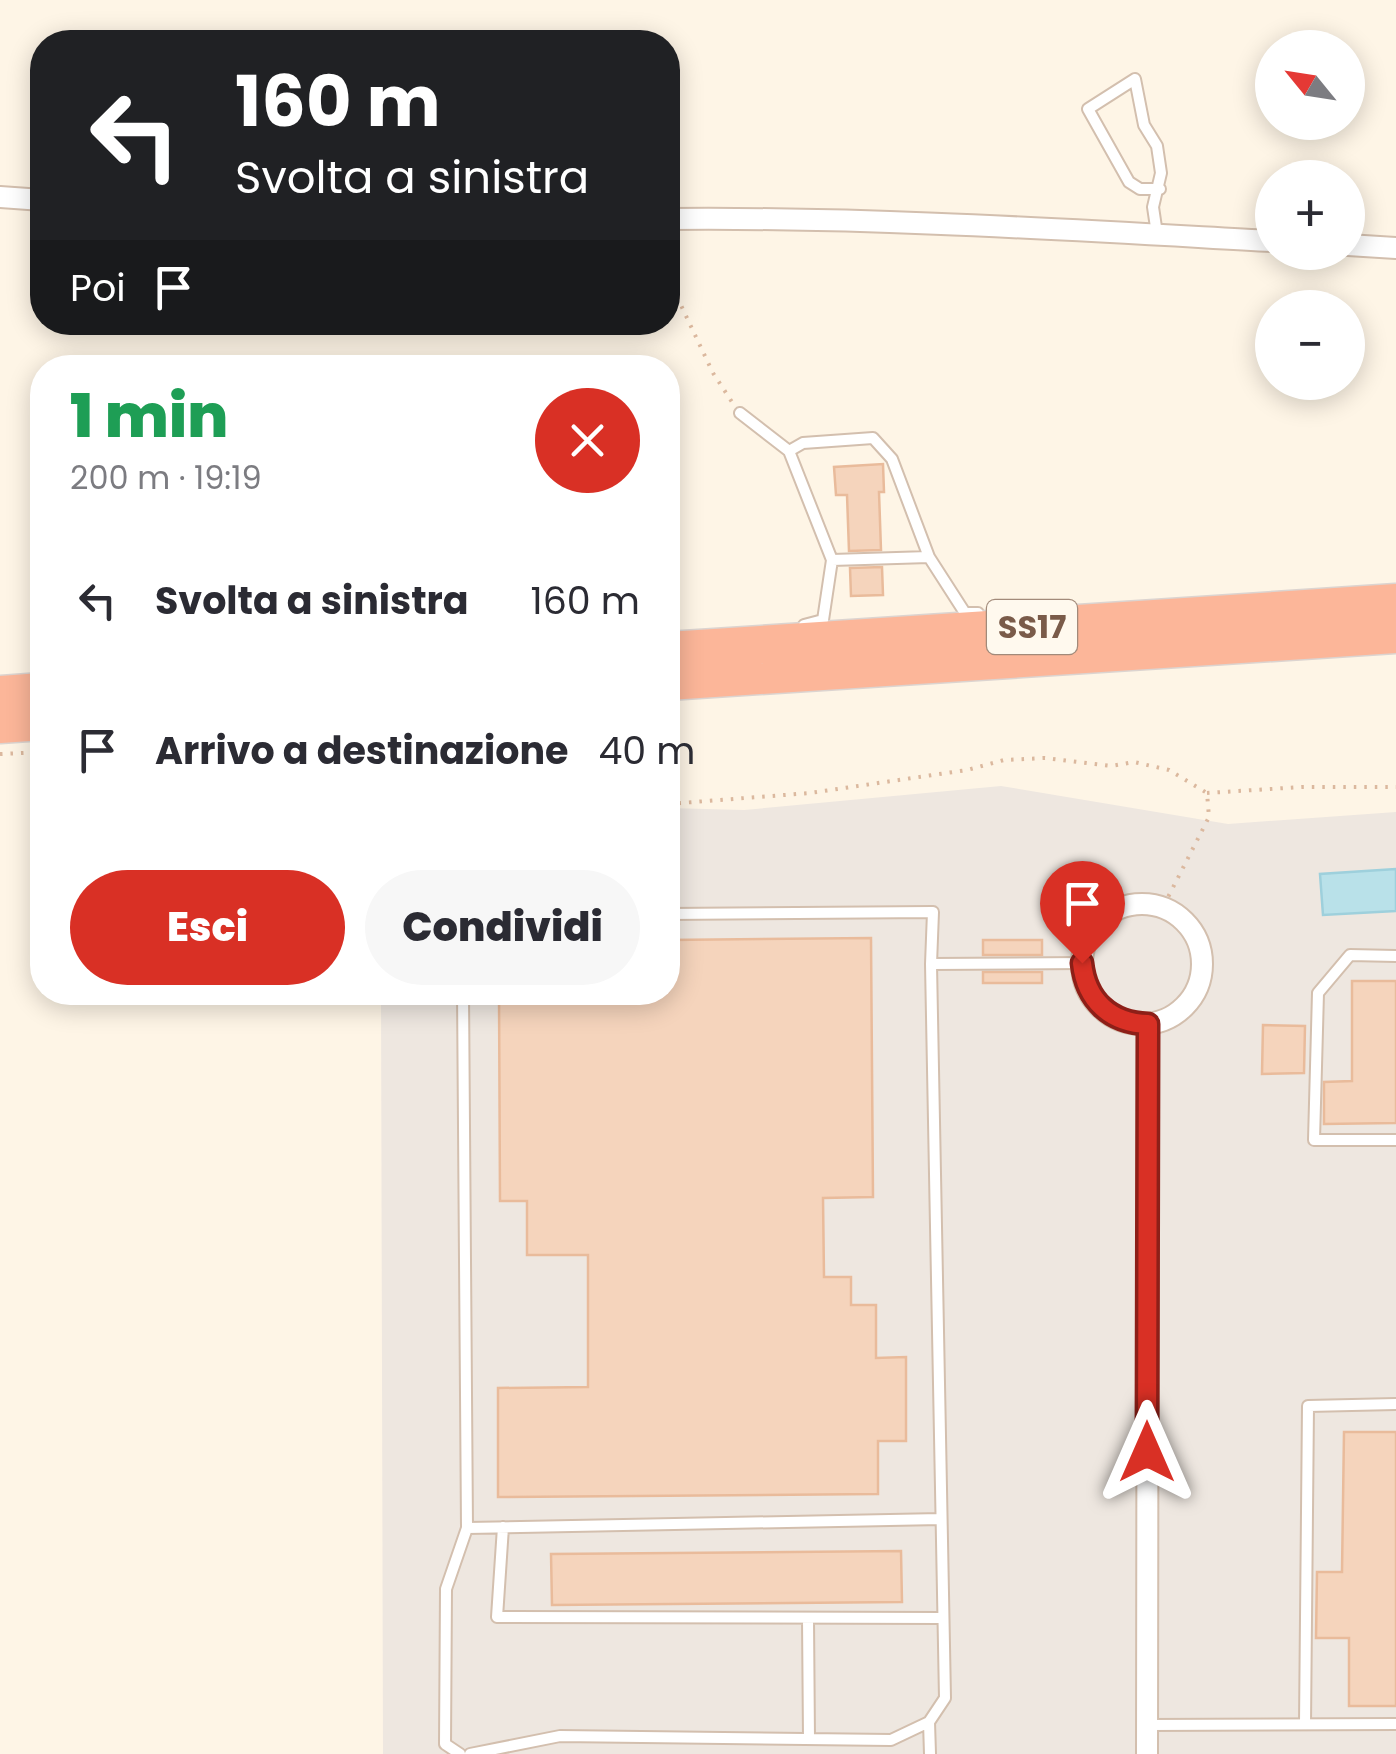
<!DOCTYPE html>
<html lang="it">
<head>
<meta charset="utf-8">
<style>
  body { margin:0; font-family:Poppins,sans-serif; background:#f7f7f7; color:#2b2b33; height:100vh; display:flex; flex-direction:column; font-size:38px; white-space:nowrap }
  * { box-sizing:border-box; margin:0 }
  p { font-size:32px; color:#7c7c81 }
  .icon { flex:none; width:55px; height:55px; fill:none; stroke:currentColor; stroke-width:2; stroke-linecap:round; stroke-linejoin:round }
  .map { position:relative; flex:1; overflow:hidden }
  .panel { position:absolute; left:30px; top:355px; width:650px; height:650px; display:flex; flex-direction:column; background:#fff; border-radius:40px; box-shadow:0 5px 25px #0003 }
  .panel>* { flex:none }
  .top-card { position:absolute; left:30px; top:30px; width:650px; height:305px; border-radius:40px; box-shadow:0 5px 25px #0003; background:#202124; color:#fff; overflow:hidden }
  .needle { width:65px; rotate:300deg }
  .buttons { position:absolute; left:1255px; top:30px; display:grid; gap:20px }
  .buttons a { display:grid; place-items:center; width:110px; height:110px; border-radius:50%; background:#fff; box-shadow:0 5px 25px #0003; font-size:50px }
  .pin { position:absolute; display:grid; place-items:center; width:85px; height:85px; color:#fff; margin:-102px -42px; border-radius:50% 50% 50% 0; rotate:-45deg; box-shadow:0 0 10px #0007 }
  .pin .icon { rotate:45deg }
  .me { position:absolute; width:110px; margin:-55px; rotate:0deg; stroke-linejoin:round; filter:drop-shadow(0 0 8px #0008) }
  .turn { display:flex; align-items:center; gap:35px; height:210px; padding:0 40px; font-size:45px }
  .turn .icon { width:130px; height:130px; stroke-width:2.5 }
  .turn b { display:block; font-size:70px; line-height:85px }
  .then { display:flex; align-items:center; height:95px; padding:0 40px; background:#0003; gap:20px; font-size:38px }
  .round { display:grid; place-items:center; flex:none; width:105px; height:105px; border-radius:52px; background:#f7f7f7 }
  .headline { display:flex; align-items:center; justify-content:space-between; height:170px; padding:0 40px }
  h1 { font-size:60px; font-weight:800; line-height:75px; color:#1e9e55 }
  .cta { display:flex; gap:20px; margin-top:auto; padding:20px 40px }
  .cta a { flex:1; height:115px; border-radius:60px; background:#d93025; color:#fff; font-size:40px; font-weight:800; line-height:115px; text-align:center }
  .cta a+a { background:#f7f7f7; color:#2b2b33 }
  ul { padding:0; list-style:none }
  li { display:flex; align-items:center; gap:30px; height:150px; padding:0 40px }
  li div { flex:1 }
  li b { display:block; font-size:38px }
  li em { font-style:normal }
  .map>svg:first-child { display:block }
  .industrial { fill:#eee7e0 }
  .water { fill:#b9e1e9; stroke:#9ed0dc; stroke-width:2.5 }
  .building { fill:#f5d4bc; stroke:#e9bb9b; stroke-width:2.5 }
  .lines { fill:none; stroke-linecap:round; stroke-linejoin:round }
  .lane-casing { stroke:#d3bfae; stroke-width:14 }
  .street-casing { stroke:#d3bfae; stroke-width:24 }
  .highway-casing { stroke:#dcd4d0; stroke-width:41 }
  .path { stroke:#dbb89e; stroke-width:4; stroke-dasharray:2.5 8; stroke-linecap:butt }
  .lane { stroke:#fff; stroke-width:10 }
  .street { stroke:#fff; stroke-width:20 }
  .highway { stroke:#fcb699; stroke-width:38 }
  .route-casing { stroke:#8d1f18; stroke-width:25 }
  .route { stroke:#d93025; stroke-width:18 }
  .labels { text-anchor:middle; stroke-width:8; stroke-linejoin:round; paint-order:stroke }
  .shield { fill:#fff9ee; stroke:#a28a7a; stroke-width:2.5 }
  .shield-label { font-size:32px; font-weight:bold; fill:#7a5b49 }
</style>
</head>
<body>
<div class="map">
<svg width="1396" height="1754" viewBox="0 0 1396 1754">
  <rect width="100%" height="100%" fill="#fef5e6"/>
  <path class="industrial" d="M1001,786l227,38 168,-12v942h-1013l-2,-761 287,-1v-184l76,2z"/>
  <path class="water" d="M1396,869v42l-73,4 -3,-41z"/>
  <path class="building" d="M883,464l1,28h-5l2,58 -32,1 -2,-56h-11l-2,-28z
    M882,567l1,28 -32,1 -1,-28z
    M871,938l2,259 -50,1 1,79h27v28h25v53l30,-1v84h-28v53l-380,3v-109l90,-1v-132h-61v-54h-27l-1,-209h169v-52z
    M983,940h59v15h-59z
    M983,972h59v11h-59z
    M1352,981h44v142l-72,1v-42l28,-1z
    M1263,1025l42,1 -1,47 -42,1z
    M1344,1432h52v274h-47v-68h-33l1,-66h25z
    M901,1551l1,51 -350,3 -1,-51z"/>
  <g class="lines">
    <g class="lane-casing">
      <path id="lane" d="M1157,234l-4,-27 8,-34 -4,-27 -13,-21 -9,-46 -47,30 41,73 11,7h20
        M740,413l49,38
        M832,560l-43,-109 14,-8 70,-5 19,21 37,98
        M804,625l19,-5 9,-60 97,-3 36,56h13
        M1396,956l-46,-1 -32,38 -4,147h82
        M931,964l152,-1
        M463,992l4,536 474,-9
        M503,1527l-6,90 446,1
        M808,1619l1,120
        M929,1722l1,32
        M1305,1724l3,-318 88,-2
        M1148,1725l248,-1
        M460,1754l-15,-10 1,-155 21,-61
        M470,1754l90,-18 331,4 38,-18 16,-24 -14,-734 2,-52 -265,2"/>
    </g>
    <g class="street-casing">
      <path id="street" d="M0,197l42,3
        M668,219c201,-2 403,11 604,22
        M1348,245l48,3
        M1082 964a60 60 0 1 1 120 0a60 60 0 1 1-120 0Z
        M1147,1754l1,-730"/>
    </g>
    <g class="highway-casing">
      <path id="highway" d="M668,651l728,-48
        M668,681l728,-47
        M0,695l42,-3
        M0,724l42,-3"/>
    </g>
    <path class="path" d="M668,278l45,95 19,29
      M0,754l42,-2
      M1207,793l95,-6h94
      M668,804l142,-11 157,-23 37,-10 41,-2 66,8 23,-4 35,8 38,23 2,24 -46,90"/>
    <use href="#lane" class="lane"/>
    <use href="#street" class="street"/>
    <use href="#highway" class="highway"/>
  </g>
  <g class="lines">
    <g class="route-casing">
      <path id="route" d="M1082,963c4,37 28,60 66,61l-1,428"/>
    </g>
    <use href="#route" class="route"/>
  </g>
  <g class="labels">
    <rect class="shield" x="987" y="600" width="90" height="54" rx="8"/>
    <g class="shield-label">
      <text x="1032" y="638">SS17</text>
    </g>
  </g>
</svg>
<div class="buttons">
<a><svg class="needle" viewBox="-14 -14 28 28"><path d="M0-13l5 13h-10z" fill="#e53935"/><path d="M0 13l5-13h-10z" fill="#7c7c81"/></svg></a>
<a>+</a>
<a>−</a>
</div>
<div class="pin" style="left:1082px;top:963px;background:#d93025"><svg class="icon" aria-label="arrive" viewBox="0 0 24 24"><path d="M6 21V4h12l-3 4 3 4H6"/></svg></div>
<svg class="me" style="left:1147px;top:1452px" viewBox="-20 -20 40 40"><path d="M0-17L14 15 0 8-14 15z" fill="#d93025" stroke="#fff" stroke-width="4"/></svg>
<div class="top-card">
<div class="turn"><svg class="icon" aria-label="left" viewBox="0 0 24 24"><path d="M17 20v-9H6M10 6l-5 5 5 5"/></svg><div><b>160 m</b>Svolta a sinistra</div></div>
<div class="then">Poi<svg class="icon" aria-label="arrive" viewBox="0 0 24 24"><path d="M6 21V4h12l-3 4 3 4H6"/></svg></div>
</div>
<section class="panel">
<div class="headline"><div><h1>1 min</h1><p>200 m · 19:19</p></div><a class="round" style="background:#d93025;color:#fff"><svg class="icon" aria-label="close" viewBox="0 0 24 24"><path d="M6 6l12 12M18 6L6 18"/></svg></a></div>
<ul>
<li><svg class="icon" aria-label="left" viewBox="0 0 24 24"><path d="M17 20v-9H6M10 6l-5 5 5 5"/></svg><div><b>Svolta a sinistra</b></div><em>160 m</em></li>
<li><svg class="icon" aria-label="arrive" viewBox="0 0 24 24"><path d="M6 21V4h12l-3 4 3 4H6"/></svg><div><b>Arrivo a destinazione</b></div><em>40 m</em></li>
</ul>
<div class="cta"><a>Esci</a><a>Condividi</a></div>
</section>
</div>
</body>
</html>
